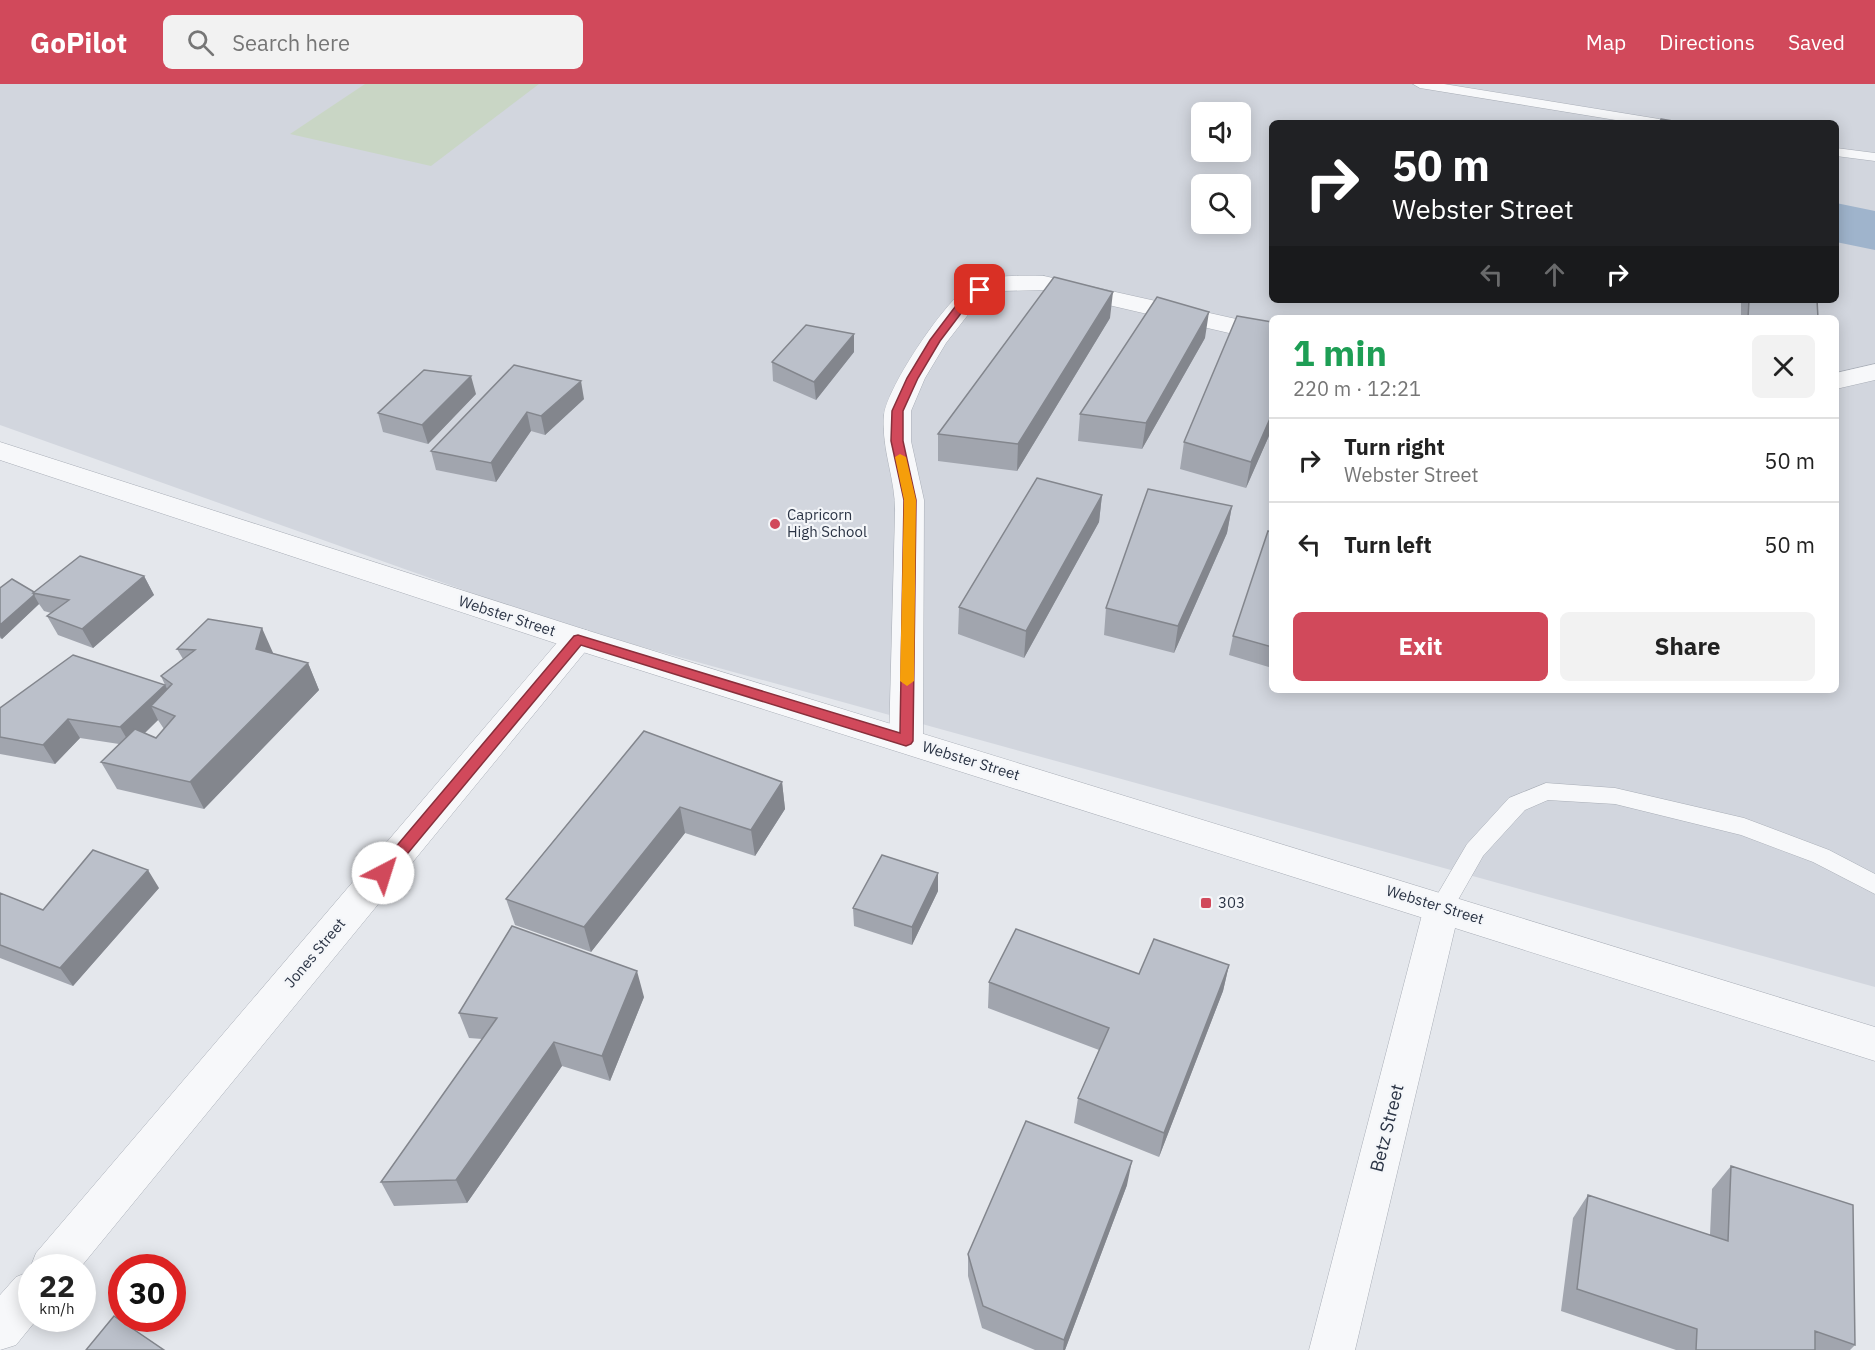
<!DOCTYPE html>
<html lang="en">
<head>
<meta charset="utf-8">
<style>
  body { margin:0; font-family:"IBM Plex Sans",sans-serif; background:#f2f2f2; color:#222; height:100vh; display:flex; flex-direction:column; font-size:22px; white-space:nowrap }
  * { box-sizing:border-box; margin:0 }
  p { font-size:20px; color:#767676 }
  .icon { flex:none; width:33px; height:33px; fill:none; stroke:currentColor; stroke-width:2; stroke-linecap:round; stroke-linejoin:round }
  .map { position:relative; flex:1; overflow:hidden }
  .drawer { position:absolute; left:1269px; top:231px; width:570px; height:378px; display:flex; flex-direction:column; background:#fff; border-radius:9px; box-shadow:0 3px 15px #0003 }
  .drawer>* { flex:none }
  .top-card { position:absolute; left:1269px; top:36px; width:570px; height:183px; border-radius:9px; box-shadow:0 3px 15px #0003; background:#202124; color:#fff; overflow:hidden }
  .tools { position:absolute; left:1191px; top:18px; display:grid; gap:12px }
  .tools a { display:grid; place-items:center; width:60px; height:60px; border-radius:9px; background:#fff; box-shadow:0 3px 15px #0003; font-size:30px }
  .speed { position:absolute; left:18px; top:1170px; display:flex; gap:12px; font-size:30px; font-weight:700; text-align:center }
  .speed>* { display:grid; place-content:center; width:78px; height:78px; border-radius:50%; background:#fff; box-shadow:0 3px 15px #0003; line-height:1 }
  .speed small { font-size:15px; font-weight:400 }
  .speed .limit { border:9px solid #d22; background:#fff; color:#111 }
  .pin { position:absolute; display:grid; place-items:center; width:51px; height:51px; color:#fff; margin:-26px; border-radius:12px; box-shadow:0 3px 9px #0006 }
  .me { position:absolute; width:66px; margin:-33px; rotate:40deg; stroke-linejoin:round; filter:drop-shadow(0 0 4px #0008) }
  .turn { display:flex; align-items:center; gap:21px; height:126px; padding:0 24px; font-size:27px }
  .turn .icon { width:78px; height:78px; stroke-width:2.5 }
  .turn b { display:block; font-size:42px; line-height:51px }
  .lanes { display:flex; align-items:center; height:57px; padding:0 24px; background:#0003; justify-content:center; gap:30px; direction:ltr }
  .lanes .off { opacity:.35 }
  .round { display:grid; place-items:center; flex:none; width:63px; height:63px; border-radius:9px; background:#f2f2f2 }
  .headline { display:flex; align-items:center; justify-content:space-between; height:102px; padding:0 24px }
  h1 { font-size:36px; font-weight:800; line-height:45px; color:#1e9e55 }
  .button { display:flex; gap:12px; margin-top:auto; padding:12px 24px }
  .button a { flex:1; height:69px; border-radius:9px; background:#d1495b; color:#fff; font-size:24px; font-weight:800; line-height:69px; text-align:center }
  .button a+a { background:#f2f2f2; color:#222 }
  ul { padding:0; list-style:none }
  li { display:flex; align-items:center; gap:18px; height:84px; padding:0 24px; border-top:2px solid #e0e0e0 }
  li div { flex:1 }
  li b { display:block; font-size:22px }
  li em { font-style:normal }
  header { display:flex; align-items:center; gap:36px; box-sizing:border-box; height:84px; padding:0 30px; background:#d1495b; color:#fff }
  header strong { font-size:28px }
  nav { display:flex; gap:33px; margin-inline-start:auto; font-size:21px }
  .search { width:420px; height:54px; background:#f2f2f2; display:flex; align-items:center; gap:15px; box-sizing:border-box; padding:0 21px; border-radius:9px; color:#767676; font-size:22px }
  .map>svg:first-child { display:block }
  .built { fill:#d2d6de; fill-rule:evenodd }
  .green { fill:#c9d6c5 }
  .water { fill:#9fb4cc }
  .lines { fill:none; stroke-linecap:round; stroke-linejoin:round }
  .service-casing { stroke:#a9aeb7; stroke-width:1 }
  .minor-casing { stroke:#a9aeb7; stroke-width:1 }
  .tertiary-casing { stroke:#a9aeb7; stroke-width:1 }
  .service { fill:#f7f8fa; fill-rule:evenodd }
  .minor { fill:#f7f8fa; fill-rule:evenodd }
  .tertiary { fill:#f7f8fa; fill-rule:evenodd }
  .wall { fill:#a1a5ae; fill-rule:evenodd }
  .shaded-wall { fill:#83868d }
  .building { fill:#bbc0ca; stroke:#83868d; stroke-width:1.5 }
  .route { fill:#d1495b; stroke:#882f3b; stroke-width:1.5 }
  .slow { fill:#f59e0b }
  .poi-dot { fill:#d1495b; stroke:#f4f6f9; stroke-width:2 }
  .labels { text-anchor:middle; stroke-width:4.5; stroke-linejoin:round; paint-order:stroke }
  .poi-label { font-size:15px; fill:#2b3445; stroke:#f4f6f9; text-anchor:start }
  .street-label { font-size:15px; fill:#2b3445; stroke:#f4f6f9 }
  .near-street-label { font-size:18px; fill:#2b3445; stroke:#f4f6f9 }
</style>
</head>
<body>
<header>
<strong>GoPilot</strong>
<div class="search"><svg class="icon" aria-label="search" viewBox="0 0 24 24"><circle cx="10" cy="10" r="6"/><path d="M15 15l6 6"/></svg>Search here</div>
<nav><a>Map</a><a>Directions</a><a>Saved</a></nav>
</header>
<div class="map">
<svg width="1875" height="1266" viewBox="0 0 1875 1266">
  <rect width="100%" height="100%" fill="#e4e7ec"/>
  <path class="built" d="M0,0h1875v903l-1319,-364 -556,-198zM1202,28h38v40h-38zM1272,39h564v177h-564zM1202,100h38v40h-38zM1272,234h564v372h-564z"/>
  <path class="green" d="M365,0h174l-108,82 -141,-32z"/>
  <path class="water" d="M1836,119l39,8v39l-39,-8z"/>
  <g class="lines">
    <g class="service-casing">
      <path id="service" d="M1413,0h31l215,35 7,4h-32l-214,-35z
        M1836,64l39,5v8l-39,-5z
        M1546,699l69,5 129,30 85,32 46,24v20l-62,-32 -72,-27 -126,-31 -67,-4 -23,10 -42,46 -33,58 -8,3 -8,-3 -4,-7 37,-63 42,-46z"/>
    </g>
    <g class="minor-casing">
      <path id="minor" d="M1044,192l228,51v16l-228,-53 -43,1 -12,4 -15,12 -28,36 -21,35 -14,33v30l13,59 -1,241 -5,9 -12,3 -12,-3 -5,-9c2,-76 4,-152 6,-228 1,-34 -14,-63 -11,-98 3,-28 63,-118 88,-131 22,-10 48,-8 72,-8z
        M1875,280v16l-39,9v-16z
        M578,544l11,3 5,8 -5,8 -509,621h-48v50h6l-22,27 -16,5v-55l16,-18 15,-6 -1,-3 6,-15 531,-622z
        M1442,808l13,4 5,11 -105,443h-46l115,-443 5,-11z"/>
    </g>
    <g class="tertiary-casing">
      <path id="tertiary" d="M0,358l589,189 1286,396v34l-1308,-414 -567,-187z"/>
    </g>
    <use href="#service" class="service"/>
    <use href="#minor" class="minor"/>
    <use href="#tertiary" class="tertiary"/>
  </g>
  <path class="wall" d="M1741,216h76l1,18h-77z
    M1110,234l-93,153 -79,-10v-27z
    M1272,238v107l-26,59 -66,-19 4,-27z
    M1205,254l-63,111 -64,-8 2,-27z
    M854,268l-38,48 -43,-19 -1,-19z
    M514,281l70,34 -39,36 -14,-4 -35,51 -60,-12 -5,-19z
    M476,310l-48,50 -45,-12 -5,-19z
    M1102,411l-3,27 -75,136 -66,-24 1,-27z
    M1232,422l-5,27 -53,120 -70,-18 2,-27z
    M1272,448v136l-43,-13 4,-19z
    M144,492l10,19 -61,53 -35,-13 -11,-19 4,-3 -7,-2 -5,-7 -37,35 -2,-1v-50l34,4z
    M177,565l96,5 35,9 11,27 -115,119 -87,-20 -16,-27 18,-18 -39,-6 -25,26 -55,-10v-46l165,-23 -4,-9 22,-17zM158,636l6,9 -8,9 -11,-5z
    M644,647l138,51 3,27 -30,47 -70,-23 -94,119 -76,-27 -9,-26z
    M159,804l-86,98 -73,-28v-65l43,17z
    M938,807l-26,54 -58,-19 -1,-18z
    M1229,881l-6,26 -64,166 -85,-34 4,-25 21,-48 -111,-42 1,-26 150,-8z
    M644,913l-34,84 -48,-15 -95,137 -73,3 -13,-24 101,-143 -13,-1 -10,-25z
    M1731,1082l124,179 -5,5h-174l-115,-39 12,-93 15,-23 122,40 2,-46z
    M1127,1101l-62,165h-30l-53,-22 -14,-52v-22z"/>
  <path class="shaded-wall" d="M1113,208l-3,26 -93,153 1,-27z
    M1209,228l-4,26 -63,111 4,-26z
    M854,250v18l-38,48 -2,-18z
    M471,292l5,18 -48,50 -6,-19z
    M581,297l3,18 -39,36 -4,-19z
    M527,328l4,19 -35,51 -5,-19z
    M1272,330v15l-26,59 5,-26z
    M1102,411l-3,27 -75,136 2,-27z
    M1232,422l-5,27 -53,120 4,-27z
    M144,492l10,19 -61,53 -11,-19z
    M34,511l5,9 -37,35 -2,-3v-11z
    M262,544l12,27 -18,-6z
    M308,579l11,27 -115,119 -14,-27z
    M165,601l10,18 -24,3 7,14 -27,26 -11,-19z
    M68,635l12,19 -25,26 -12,-19z
    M782,698l3,27 -30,47 -4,-26z
    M680,723l5,26 -94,119 -7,-25z
    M148,786l11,18 -86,98 -13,-18z
    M938,789v18l-26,54v-18z
    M1229,881l-6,26 -64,166 5,-24z
    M637,887l7,26 -34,84 -8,-25z
    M554,958l8,24 -95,137 -11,-23z
    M1132,1077l-5,24 -62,165h-2l1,-10z"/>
  <path class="building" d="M1661,35l24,4h-25z
    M1054,193l59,15 -95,152 -80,-10z
    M1157,213l52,15 -63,111 -66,-9z
    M1749,216h68l1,18h-70z
    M1237,232l35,6v92l-21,48 -67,-20z
    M806,241l48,9 -40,48 -42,-20z
    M514,281l67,16 -40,35 -14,-4 -36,51 -60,-12z
    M424,286l47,6 -49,49 -44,-12z
    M1037,394l65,17 -76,136 -67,-24z
    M1148,405l84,17 -54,120 -72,-18z
    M1268,447l4,1v115l-39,-11z
    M80,472l64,20 -62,53 -35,-13 22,-16 -36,-7z
    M12,495l22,13 -1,1 1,2 -34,30v-37z
    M208,535l54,9 -6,21 52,14 -118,119 -89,-20 34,-33 21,9 19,-22 -24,-10 21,-22 -11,-8 34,-26 -18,-1z
    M73,571l92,30 -45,42 -52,-8 -25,26 -43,-8v-29z
    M644,647l138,51 -31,48 -71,-23 -96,120 -78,-28z
    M93,766l55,20 -88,98 -60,-23v-52l43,17z
    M882,771l56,18 -26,54 -59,-19z
    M512,842l125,45 -35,85 -48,-14 -98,138 -75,2 116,-164 -38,-5z
    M1016,845l123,45 15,-35 75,26 -65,168 -86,-35 31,-70 -120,-46z
    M1026,1037l106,40 -68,179 -81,-34 -15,-52z
    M1731,1082l122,39 2,140 -40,-14v19h-119l1,-21 -120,-40 11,-94 140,46z
    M114,1232l50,34h-78z"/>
  <path class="route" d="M976,204l9,2 -17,14 -28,37 -22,37 -15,33v30l13,59 -3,241 -2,3 -5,2 -325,-101 -193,232h-10l-3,-4 3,-5 196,-232 4,-1 322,98 4,-233 -13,-59 1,-30 15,-33 23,-38 31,-41z"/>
  <path class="slow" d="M900,370l6,3 10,43 -2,181 -7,5 -7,-5 4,-181 -9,-43z"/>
  <g class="poi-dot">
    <circle cx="775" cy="440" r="6"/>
    <rect x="1200" y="813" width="12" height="12" rx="3"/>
  </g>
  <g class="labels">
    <g class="poi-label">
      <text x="787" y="436">Capricorn<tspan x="787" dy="17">High School</tspan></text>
      <text x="1218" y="824">303</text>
    </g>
    <g class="street-label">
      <text transform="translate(507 532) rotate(18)" y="5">Webster Street</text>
      <text transform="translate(971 677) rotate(17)" y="5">Webster Street</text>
      <text transform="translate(1435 821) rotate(17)" y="5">Webster Street</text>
      <text transform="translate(315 869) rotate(-50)" y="5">Jones Street</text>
    </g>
    <g class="near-street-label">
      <text transform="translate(1387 1044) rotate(-76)" y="6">Betz Street</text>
    </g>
  </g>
</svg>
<div class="tools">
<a><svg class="icon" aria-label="sound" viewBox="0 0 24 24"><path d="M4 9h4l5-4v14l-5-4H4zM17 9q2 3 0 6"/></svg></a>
<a><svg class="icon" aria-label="search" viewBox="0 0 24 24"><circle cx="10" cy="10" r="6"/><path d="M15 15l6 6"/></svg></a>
</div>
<div class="speed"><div>22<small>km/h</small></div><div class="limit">30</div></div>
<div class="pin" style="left:980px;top:206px;background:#d93025"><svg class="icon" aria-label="arrive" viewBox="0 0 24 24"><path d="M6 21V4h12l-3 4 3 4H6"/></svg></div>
<svg class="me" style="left:383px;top:789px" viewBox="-20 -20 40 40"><circle r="19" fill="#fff"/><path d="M0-13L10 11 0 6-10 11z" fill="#d1495b"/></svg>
<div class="top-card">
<div class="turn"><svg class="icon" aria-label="right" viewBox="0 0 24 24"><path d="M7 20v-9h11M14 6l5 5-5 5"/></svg><div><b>50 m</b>Webster Street</div></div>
<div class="lanes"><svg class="icon off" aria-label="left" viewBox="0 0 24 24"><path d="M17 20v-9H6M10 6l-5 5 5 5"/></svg><svg class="icon off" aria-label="ahead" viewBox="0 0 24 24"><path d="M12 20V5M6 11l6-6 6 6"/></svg><svg class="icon" aria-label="right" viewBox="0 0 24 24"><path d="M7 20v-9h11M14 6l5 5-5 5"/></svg></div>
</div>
<section class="drawer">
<div class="headline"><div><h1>1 min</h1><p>220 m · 12:21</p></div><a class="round"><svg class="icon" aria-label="close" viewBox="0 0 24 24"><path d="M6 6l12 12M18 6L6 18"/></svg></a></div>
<ul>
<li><svg class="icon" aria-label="right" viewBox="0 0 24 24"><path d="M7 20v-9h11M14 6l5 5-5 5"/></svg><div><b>Turn right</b><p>Webster Street</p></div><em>50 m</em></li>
<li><svg class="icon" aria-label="left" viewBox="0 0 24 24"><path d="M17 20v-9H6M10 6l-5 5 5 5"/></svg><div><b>Turn left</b></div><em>50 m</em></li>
</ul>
<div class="button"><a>Exit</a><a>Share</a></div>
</section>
</div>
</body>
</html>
